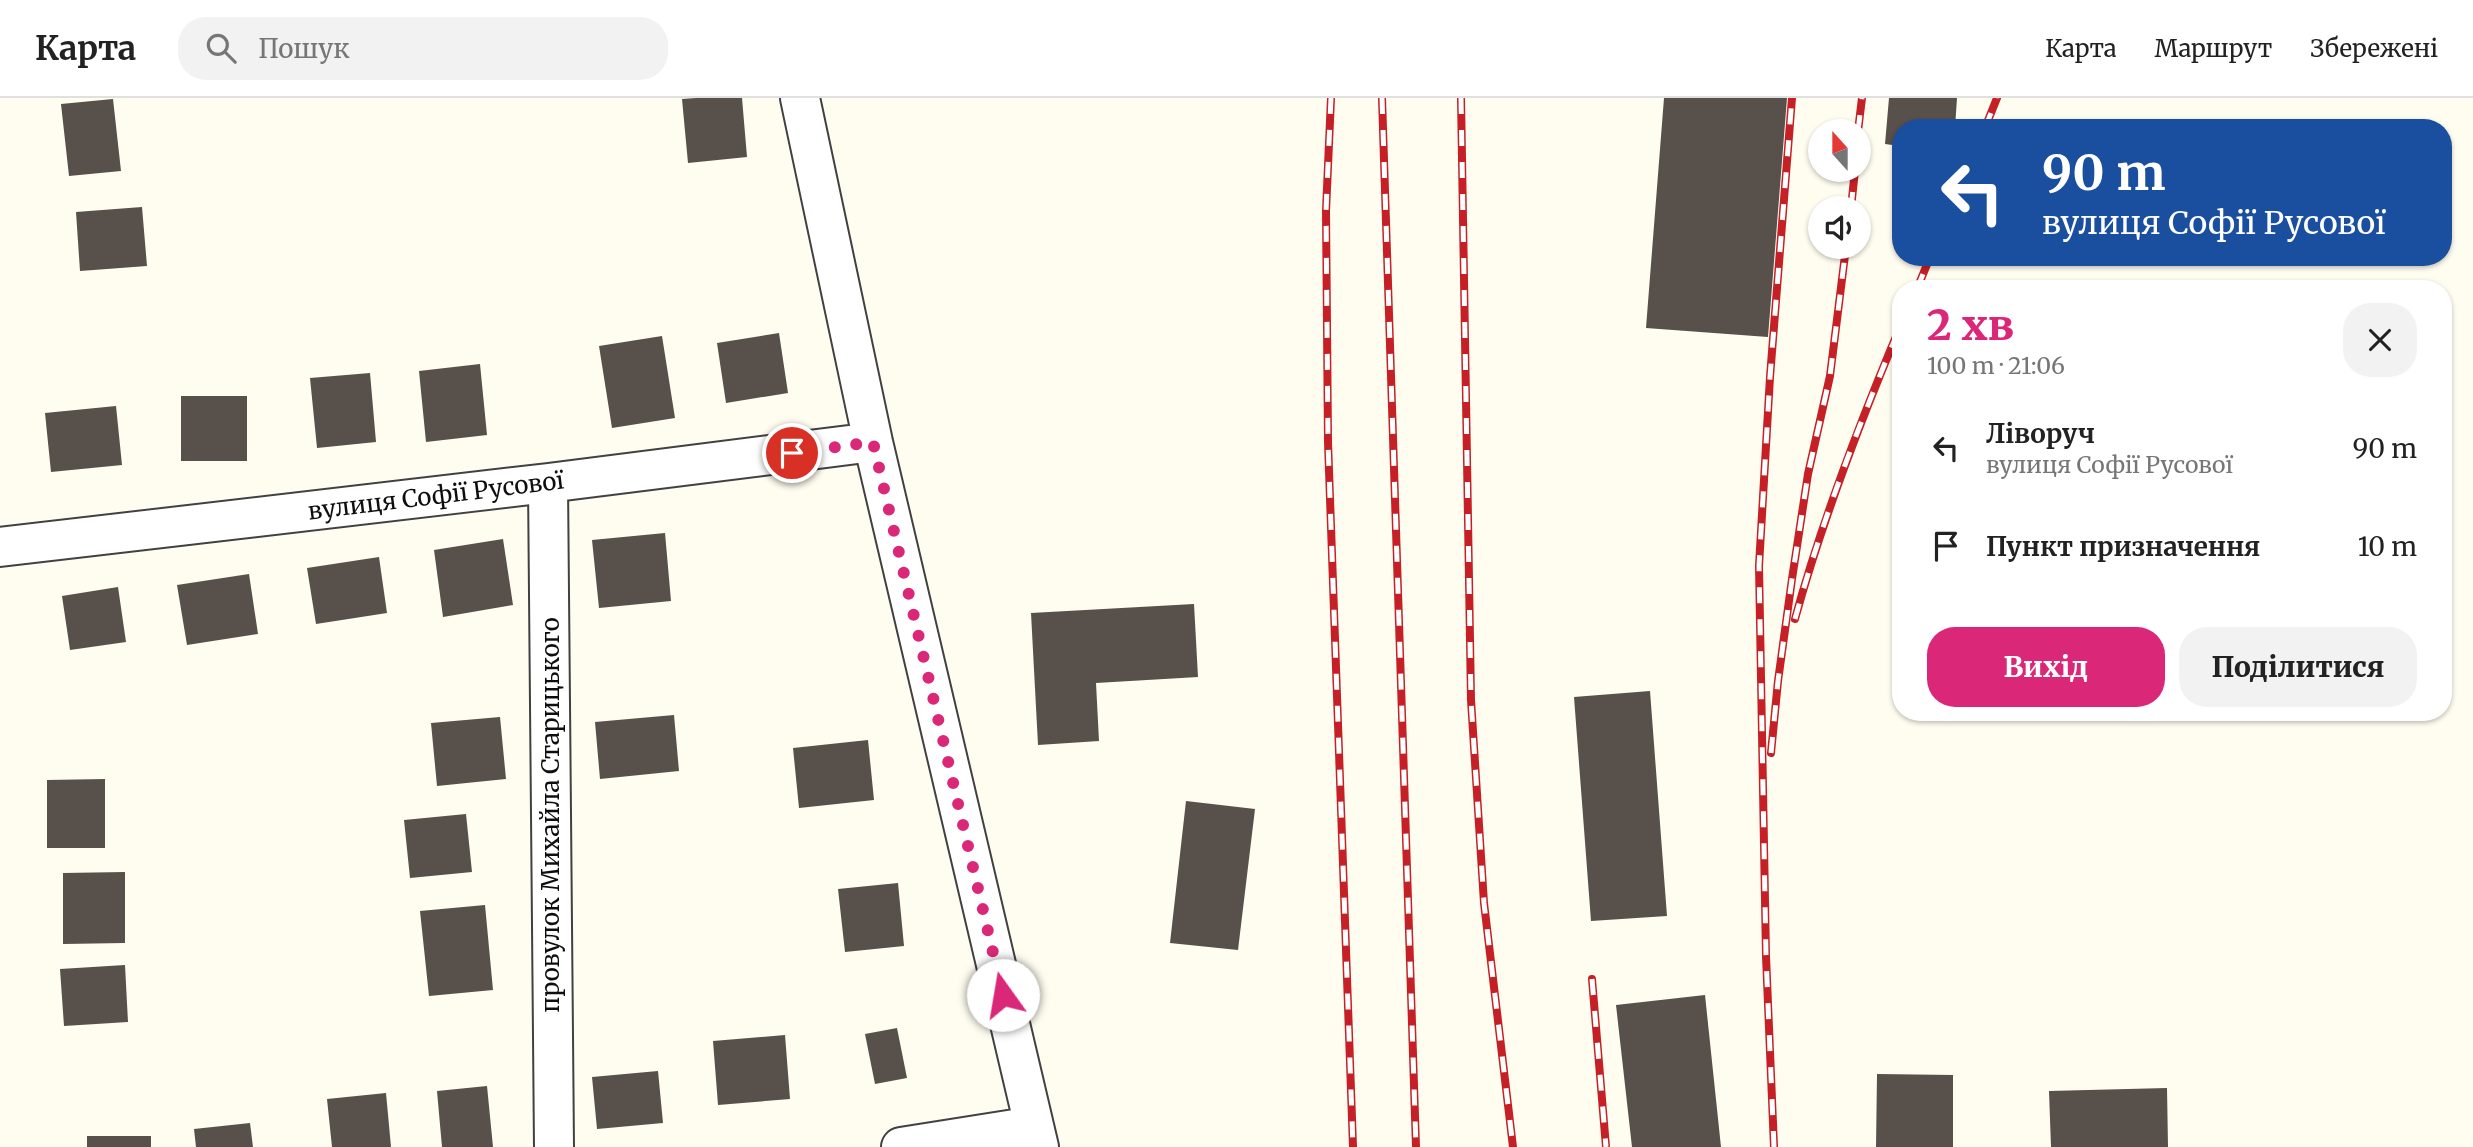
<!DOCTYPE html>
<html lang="uk">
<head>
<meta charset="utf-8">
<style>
  body { margin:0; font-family:Merriweather,serif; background:#f2f2f2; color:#222; height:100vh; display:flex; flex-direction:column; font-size:26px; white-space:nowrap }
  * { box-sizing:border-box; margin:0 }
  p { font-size:23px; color:#767676 }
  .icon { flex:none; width:38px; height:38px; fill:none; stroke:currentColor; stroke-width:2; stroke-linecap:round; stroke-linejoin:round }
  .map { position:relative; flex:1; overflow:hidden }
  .drawer { position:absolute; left:1892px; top:182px; width:560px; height:441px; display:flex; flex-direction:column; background:#fff; border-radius:28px; box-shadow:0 2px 5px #0004 }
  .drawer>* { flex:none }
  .hud { position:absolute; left:1892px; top:21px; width:560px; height:147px; border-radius:28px; box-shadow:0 2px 5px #0004; background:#1a4fa0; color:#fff; overflow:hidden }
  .needle { width:46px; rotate:339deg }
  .controls { position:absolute; left:1808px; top:21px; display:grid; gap:14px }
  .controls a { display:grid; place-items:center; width:63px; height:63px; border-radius:50%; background:#fff; box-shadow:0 2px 5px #0004; font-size:35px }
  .pin { position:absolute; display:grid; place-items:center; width:60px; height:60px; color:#fff; margin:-30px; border:4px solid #fff; border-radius:50%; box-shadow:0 2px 7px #0007 }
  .me { position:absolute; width:77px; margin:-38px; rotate:347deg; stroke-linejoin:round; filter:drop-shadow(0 0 5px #0008) }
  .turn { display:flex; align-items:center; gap:24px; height:147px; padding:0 35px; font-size:32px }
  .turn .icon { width:91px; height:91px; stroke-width:2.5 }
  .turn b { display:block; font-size:49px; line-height:60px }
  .round { display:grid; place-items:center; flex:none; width:74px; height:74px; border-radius:28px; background:#f2f2f2 }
  .headline { display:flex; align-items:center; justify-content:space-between; height:119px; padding:0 35px }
  h1 { font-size:42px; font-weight:800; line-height:52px; color:#db2777 }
  .primary-button { display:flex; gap:14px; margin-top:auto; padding:14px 35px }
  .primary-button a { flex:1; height:80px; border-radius:28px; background:#db2777; color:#fff; font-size:28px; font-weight:800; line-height:80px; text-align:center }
  .primary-button a+a { background:#f2f2f2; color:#222 }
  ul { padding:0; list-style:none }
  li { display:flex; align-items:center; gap:21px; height:98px; padding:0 35px }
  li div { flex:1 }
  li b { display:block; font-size:26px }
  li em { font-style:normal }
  header { display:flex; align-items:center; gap:42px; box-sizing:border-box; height:98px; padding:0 35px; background:#fff; border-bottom:2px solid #e0e0e0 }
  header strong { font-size:33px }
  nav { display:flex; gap:38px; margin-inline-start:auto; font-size:24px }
  .search { width:490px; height:63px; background:#f2f2f2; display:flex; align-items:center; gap:18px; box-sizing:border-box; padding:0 24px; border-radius:28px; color:#767676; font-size:26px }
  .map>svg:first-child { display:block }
  .building { fill:#58504a }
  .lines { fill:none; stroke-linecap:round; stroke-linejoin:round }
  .minor-casing { stroke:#414141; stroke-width:42 }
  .minor { stroke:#fff; stroke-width:38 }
  .rail-casing { stroke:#c52026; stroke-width:8 }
  .rail { stroke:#fff; stroke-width:5; stroke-dasharray:16; stroke-linecap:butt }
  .route { stroke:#db2777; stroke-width:12; stroke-dasharray:0 21.6 }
  .labels { text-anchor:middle; stroke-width:7; stroke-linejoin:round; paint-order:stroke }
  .street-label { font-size:24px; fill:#0e0e0e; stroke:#fff }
</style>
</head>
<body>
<header>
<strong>Карта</strong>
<div class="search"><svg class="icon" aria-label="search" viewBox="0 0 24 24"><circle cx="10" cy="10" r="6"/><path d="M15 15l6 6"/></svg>Пошук</div>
<nav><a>Карта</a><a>Маршрут</a><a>Збережені</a></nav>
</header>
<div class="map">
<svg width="2473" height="1049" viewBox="0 0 2473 1049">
  <rect width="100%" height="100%" fill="#fffcf0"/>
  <path class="building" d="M696,0h46l5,59 -59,6 -6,-64z
    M1664,0h123l-19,239 -122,-9z
    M1889,0h68l-2,30h-55v18l-15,-2z
    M113,1l8,72 -52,5 -8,-72z
    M142,109l5,59 -67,5 -4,-59z
    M779,235l9,60 -62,10 -9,-60z
    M662,238l13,82 -63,10 -13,-82z
    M480,266l7,71 -61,7 -7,-71z
    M370,275l6,69 -59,6 -7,-70z
    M181,298h66v65h-66z
    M116,308l6,59 -71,7 -6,-59z
    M665,435l6,68 -72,7 -7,-68z
    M503,441l10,66 -70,12 -9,-67z
    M379,459l8,56 -71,11 -9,-56z
    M249,476l9,60 -71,11 -10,-60z
    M118,489l8,55 -56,8 -8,-54z
    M1194,506l4,73 -102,6 3,58 -61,4 -7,-132z
    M1650,593l17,225 -76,5 -17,-224z
    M674,617l5,56 -79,8 -5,-57z
    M500,619l6,62 -69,7 -6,-63z
    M868,642l6,60 -75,8 -6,-60z
    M105,681v69h-58v-68z
    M1186,703l69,8 -17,141 -68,-7z
    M466,716l6,58 -62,6 -6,-58z
    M125,774v71l-62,1v-71z
    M898,785l6,63 -59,6 -7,-63z
    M485,807l8,85 -64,6 -9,-85z
    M125,867l3,57 -64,4 -4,-57z
    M1705,897l16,152h-89l-16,-142z
    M897,930l10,50 -32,6 -10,-50z
    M785,937l5,64 -72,6 -5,-64z
    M658,973l5,52 -66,6 -5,-52z
    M1877,976l76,1v72h-77z
    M487,988l6,61h-51l-5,-56z
    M2167,990l1,59h-117l-2,-56z
    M386,995l5,54h-59l-5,-48z
    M250,1025l3,24h-57l-2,-18z
    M87,1038h64v11h-64z"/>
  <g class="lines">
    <g class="minor-casing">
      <path id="minor" d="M800,0l73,344 166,705
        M548,385l6,664
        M0,449l548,-64 325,-41
        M901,1049l133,-21"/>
    </g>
    <use href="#minor" class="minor"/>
    <g class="rail-casing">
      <path id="rail" d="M1331,0l-5,113 2,231 25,705
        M1382,0l34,1049
        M1461,0l10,602 13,203 29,244
        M1985,30l12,-30
        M1858,33l4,-33
        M1851,110l4,-38
        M1917,191l13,-32
        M1795,521c27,-99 65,-197 105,-292
        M1771,655l7,-72 14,-102 16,-105 22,-98 16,-129
        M1592,881l14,168
        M1774,1049l-8,-191 -7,-390 11,-189 22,-279"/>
    </g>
    <use href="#rail" class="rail"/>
  </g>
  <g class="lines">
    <path class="route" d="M792,355l81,-11 130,553"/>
  </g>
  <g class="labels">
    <g class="street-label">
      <text transform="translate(436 398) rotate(-7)" y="8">вулиця Софії Русової</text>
      <text transform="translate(551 717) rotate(-90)" y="8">провулок Михайла Старицького</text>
    </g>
  </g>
</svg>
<div class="controls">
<a><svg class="needle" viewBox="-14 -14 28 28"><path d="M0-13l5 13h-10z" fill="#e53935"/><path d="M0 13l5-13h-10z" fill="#767676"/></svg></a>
<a><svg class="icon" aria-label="sound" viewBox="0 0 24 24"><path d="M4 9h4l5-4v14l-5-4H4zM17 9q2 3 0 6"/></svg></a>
</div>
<div class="pin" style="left:792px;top:355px;background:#d93025"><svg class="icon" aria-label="arrive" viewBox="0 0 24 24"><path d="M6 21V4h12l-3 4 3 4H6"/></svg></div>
<svg class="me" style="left:1003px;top:897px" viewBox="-20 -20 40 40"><circle r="19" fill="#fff"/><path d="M0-13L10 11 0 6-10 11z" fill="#db2777"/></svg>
<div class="hud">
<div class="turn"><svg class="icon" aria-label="left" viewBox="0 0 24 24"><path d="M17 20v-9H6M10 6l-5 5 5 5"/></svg><div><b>90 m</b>вулиця Софії Русової</div></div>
</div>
<section class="drawer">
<div class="headline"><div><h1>2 хв</h1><p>100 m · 21:06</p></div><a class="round"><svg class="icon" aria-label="close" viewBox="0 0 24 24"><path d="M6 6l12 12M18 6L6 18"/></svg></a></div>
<ul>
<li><svg class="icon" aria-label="left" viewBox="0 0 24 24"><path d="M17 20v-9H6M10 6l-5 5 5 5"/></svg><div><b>Ліворуч</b><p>вулиця Софії Русової</p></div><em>90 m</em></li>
<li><svg class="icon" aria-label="arrive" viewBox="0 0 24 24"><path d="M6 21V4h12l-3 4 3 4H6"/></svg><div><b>Пункт призначення</b></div><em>10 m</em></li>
</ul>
<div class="primary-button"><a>Вихід</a><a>Поділитися</a></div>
</section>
</div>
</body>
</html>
